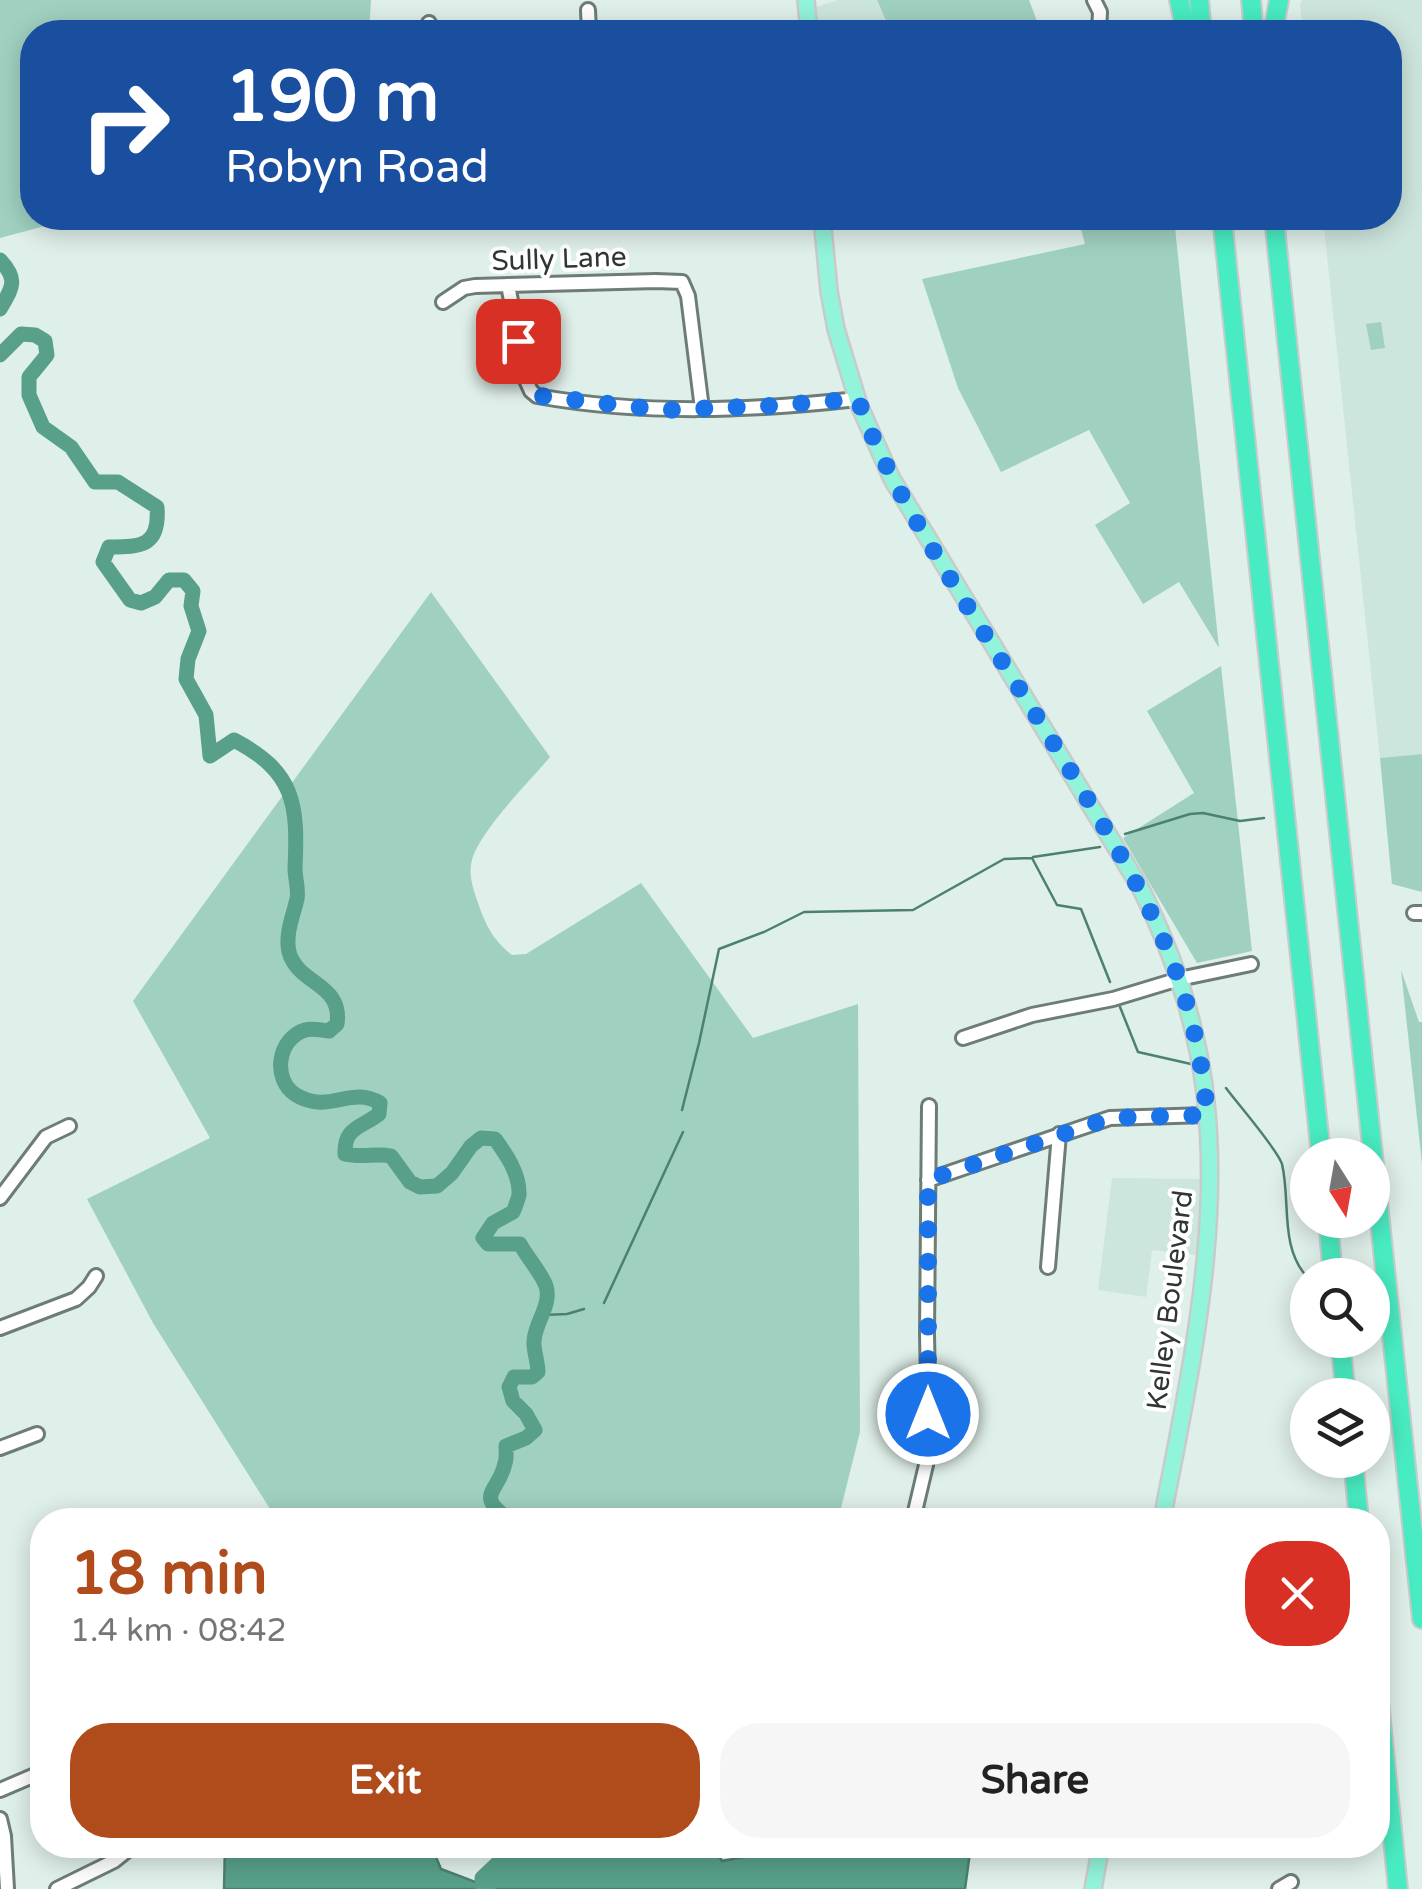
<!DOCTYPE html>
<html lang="en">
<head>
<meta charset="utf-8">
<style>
  body { margin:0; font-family:"Varela Round",sans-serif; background:#f6f6f6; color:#222; height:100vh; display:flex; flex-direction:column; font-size:38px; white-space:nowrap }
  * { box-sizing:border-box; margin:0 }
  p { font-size:32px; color:#767676 }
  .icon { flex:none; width:55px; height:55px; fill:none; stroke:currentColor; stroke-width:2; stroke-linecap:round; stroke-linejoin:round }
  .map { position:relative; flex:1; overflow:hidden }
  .drawer { position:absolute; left:30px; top:1508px; width:1360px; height:350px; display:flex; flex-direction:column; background:#fff; border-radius:40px; box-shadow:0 5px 25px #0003 }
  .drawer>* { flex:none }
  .hud { position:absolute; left:20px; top:20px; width:1382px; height:210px; border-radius:40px; box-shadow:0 5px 25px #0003; background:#1a4fa0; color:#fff; overflow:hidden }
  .needle { width:65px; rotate:169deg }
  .controls { position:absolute; left:1290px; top:1138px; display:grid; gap:20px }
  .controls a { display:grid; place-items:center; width:100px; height:100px; border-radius:50%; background:#fff; box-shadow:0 5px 25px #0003; font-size:50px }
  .pin { position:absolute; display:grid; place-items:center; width:85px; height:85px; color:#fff; margin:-42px; border-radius:20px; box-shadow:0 5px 15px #0006 }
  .me { position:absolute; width:110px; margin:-55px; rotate:0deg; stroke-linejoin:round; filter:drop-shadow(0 0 8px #0008) }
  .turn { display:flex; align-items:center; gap:35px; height:210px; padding:0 40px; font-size:45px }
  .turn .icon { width:130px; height:130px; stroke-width:2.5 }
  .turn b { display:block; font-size:70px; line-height:85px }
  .round { display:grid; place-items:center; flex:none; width:105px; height:105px; border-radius:40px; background:#f6f6f6 }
  .overview { display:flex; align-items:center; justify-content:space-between; height:170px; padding:0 40px }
  h1 { font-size:60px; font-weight:700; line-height:75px; color:#b04b1c }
  .action { display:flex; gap:20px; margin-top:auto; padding:20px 40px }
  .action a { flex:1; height:115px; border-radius:40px; background:#b04b1c; color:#fff; font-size:40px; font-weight:700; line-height:115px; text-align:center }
  .action a+a { background:#f6f6f6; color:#222 }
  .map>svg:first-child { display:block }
  .built { fill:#cde6dd }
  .green { fill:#a0d1c0 }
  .water { fill:#58a08a; stroke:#4c8070; stroke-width:2.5 }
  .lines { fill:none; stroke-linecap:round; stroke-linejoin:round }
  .stream { stroke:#4c8070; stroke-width:2.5 }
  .river { stroke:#58a08a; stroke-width:15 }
  .minor-casing { stroke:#6d7c77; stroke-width:18 }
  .major-casing { stroke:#c9cbca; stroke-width:20 }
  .highway-casing { stroke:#c9cbca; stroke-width:22 }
  .minor { stroke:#fff; stroke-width:12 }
  .major { stroke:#92f4da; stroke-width:15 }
  .highway { stroke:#49ecc2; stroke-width:18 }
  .route { stroke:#1a73e8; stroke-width:18; stroke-dasharray:0 32.4 }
  .labels { text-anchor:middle; stroke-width:8; stroke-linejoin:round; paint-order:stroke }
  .street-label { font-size:28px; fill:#2f3633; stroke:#fff }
</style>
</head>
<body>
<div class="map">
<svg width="1422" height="1889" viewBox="0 0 1422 1889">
  <rect width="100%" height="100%" fill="#dfefe9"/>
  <path class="built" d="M838,0h39l14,32h-73l-2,-25z
    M1302,0h120v754l-42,4 -57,-540h67v-186h-87l-3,-28z
    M1112,1178l88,1 -3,76 -45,-5 -6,47 -48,-7z"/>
  <path class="green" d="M0,0h371l-2,32h-337v186h43l-75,20z
    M877,0h152l12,32h-150z
    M1078,218h96l45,430 -40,-66 -36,22 -48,-79 35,-22 -41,-73 -88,42 -43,-84 -36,-109 163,-35z
    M1381,322l4,26 -14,2 -5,-26z
    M431,592l119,165c-19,23 -76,79 -79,108 -2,12 3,27 7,38 8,23 15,37 34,52l14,-1 115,-71 112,155 105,-34 2,428 -22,88h-561l-124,-197 -66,-124 123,-61 -77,-137z
    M1221,666l31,285 -55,12 -74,-125 71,-45 -47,-82z
    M1422,754v138l-30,-8 -12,-126z
    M1401,970l18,52h3v142z"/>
  <path class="water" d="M225,1845h206l10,24 42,16 5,-10 29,-30h195l10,16 83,-16h166l-6,44h-741z"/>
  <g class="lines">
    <path class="stream" d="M1125,834l65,-20 13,-1 37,8 24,-3
      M1033,857l67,-10
      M1120,1007l18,45 53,12
      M1226,1088c11,15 52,62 56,76 9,38 -3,83 26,114
      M682,1110l17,-67 20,-94 45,-17 40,-20 109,-2 91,-51 28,-1 25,47 24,4 29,73
      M604,1303l79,-171
      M543,1315l24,-1 17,-5"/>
    <path class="river" d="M0,260c19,20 12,28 0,49
      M0,355l21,-21 14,1 10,6 2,14 -18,22v18l14,32 28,20 24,35h23l39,25c3,39 -15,40 -48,40l-6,15 27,38 11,3 14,-6 14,-17h15l9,11 -2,15 8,25 -11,28 -2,20 20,36 4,41 24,-16c61,32 64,64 61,128 0,11 4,21 2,31 -4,17 -12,35 -8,53 9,33 54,31 48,72l-8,7c-8,-1 -17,-3 -24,-1 -28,9 -33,50 -9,65 34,20 54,-10 84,8l-1,11c-18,14 -35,13 -34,40 16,4 30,-1 46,2l19,26 10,5 17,-1 15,-13 19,-27 10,-8 14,1c11,15 25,35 24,56 0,1 -5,16 -6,17l-20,11 -10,15 5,6h32c7,13 22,30 26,42 6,19 -11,36 -12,55 -1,7 4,22 4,31l-6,5h-18l-5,10 4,14 13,13 9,16 -9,8 -20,8c0,6 1,12 -1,17 -6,30 -32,31 5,57
      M488,1889l-5,-1 -1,-10 35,-33"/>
    <g class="minor-casing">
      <path id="minor" d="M1094,0l6,12 -1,20
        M588,10l1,22
        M429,23l5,9
        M508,285l18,95 5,11 6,5c106,19 214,15 320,3
        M443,302l21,-14 11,-2 181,-5 26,1 6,14 14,113
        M1414,913h8
        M963,1038l69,-23 81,-16 66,-20 72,-15
        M928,1180l182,-62 97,-3
        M0,1198l46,-61 23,-11
        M1048,1267l11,-133
        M0,1328l76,-29 13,-12 7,-11
        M0,1448l37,-14
        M914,1515l32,5
        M913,1520l13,-55 3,-30 -2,-101 2,-228
        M0,1790l42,-18
        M0,1819l4,17 3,53
        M57,1889l57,-28 20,-16
        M1279,1889l12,-7"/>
    </g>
    <g class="major-casing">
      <path id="major" d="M806,0l3,32
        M822,218l7,73 7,38 23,76 33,74 248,408c24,48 43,97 55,150 37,155 -4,330 -33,483
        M1093,1889l8,-44"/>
    </g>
    <g class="highway-casing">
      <path id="highway" d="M1179,0l7,32
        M1199,0l3,32
        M1251,0l3,32
        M1273,32l6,-32
        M1222,218l99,937
        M1274,218l148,1401
        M1328,1220l5,55
        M1340,1340l6,55
        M1353,1460l6,60
        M1378,1692l20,197"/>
    </g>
    <use href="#minor" class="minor"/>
    <use href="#major" class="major"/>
    <use href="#highway" class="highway"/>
  </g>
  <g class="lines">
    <path class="route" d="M518,341c4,19 3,46 22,55l122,14 107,-4 89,-7c19,55 48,105 78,156 45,75 94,149 140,225 67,110 121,202 131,335l-97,3 -182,62v234"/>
  </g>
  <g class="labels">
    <g class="street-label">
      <text transform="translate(559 258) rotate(-2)" y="10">Sully Lane</text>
      <text transform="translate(1169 1300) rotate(-83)" y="10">Kelley Boulevard</text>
    </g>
  </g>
</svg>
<div class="controls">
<a><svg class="needle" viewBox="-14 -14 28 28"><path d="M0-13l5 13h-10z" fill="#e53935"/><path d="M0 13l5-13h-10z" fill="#767676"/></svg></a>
<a><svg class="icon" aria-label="search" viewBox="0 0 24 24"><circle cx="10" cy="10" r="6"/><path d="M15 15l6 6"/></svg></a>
<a><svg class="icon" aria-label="layers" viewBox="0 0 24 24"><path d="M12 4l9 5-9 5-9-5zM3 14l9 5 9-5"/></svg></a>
</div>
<div class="pin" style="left:518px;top:341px;background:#d93025"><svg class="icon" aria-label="arrive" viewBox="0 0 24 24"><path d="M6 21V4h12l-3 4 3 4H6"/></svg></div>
<svg class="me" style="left:928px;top:1414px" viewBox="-20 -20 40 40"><circle r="17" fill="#1a73e8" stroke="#fff" stroke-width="3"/><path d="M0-11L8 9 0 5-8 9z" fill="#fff"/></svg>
<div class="hud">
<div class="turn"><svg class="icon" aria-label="right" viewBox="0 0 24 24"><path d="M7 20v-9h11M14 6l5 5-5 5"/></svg><div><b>190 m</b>Robyn Road</div></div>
</div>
<section class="drawer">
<div class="overview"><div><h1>18 min</h1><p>1.4 km · 08:42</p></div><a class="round" style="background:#d93025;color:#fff"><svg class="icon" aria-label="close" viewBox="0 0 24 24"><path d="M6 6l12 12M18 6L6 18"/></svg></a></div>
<div class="action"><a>Exit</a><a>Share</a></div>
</section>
</div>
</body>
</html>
